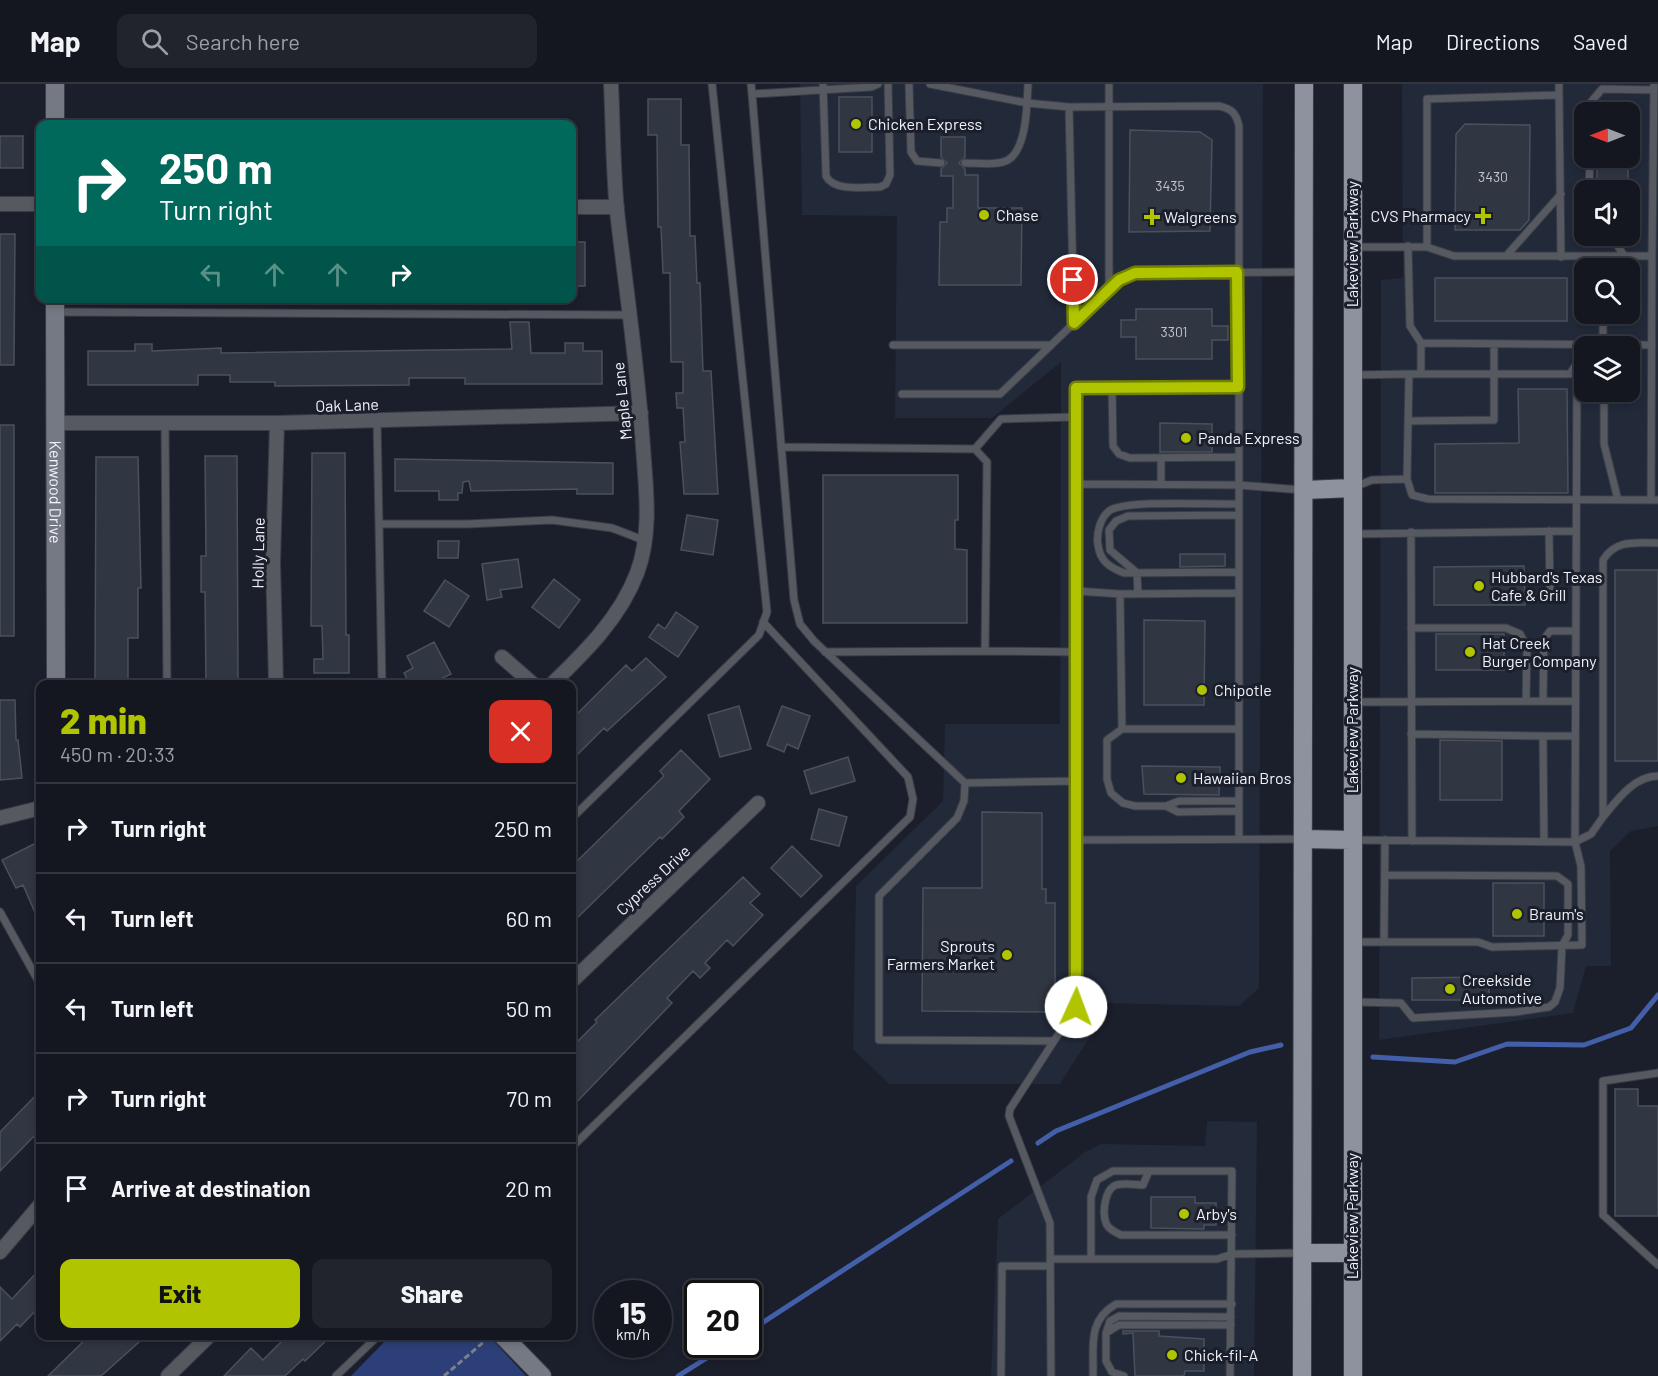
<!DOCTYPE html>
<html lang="en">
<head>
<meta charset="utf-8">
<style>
  body { margin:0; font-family:Barlow,sans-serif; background:#21242d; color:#f1f3f6; height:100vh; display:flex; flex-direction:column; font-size:22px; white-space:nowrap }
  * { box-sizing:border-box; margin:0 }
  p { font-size:20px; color:#9d9fa5 }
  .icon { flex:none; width:33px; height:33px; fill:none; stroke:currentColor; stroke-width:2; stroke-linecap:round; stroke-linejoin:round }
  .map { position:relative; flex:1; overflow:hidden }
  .details { position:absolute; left:36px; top:596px; width:540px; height:660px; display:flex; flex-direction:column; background:#141720; border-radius:12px; box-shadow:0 3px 9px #0003,0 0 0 2px #33363e }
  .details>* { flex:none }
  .hud { position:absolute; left:36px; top:36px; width:540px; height:183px; border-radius:12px; box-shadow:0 3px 9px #0003,0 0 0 2px #33363e; background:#00695c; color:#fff; overflow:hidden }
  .needle { width:39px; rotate:270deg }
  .controls { position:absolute; left:1574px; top:18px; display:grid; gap:12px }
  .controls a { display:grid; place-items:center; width:66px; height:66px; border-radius:12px; background:#141720; box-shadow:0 3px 9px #0003,0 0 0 2px #33363e; font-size:30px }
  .speed { position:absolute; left:594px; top:1196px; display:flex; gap:12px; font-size:30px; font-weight:700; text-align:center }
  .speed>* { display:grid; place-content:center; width:78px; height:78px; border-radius:50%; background:#141720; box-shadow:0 3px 9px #0003,0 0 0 2px #33363e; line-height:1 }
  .speed small { font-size:15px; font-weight:400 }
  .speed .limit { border:3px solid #111; border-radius:9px; background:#fff; color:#111 }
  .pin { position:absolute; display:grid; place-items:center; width:51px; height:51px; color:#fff; margin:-26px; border:3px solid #fff; border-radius:50%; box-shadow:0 2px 6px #0007 }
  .me { position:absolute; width:66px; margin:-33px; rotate:2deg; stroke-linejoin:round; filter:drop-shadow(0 0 4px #0008) }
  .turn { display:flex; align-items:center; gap:21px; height:126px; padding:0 24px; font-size:27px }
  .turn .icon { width:78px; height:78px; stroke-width:2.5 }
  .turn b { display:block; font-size:42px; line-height:51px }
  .lanes { display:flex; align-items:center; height:57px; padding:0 24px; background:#0003; justify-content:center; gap:30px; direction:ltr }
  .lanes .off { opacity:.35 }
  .round { display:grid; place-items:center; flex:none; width:63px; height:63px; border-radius:12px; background:#21242d }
  .head { display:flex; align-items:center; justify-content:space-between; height:102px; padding:0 24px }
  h1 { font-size:36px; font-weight:800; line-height:45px; color:#b0c500 }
  .button { display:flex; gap:12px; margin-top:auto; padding:12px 24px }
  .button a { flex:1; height:69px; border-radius:12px; background:#b0c500; color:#111; font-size:24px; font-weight:800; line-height:69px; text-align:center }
  .button a+a { background:#21242d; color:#f1f3f6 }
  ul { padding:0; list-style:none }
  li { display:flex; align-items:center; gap:18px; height:90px; padding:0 24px; border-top:2px solid #33363e }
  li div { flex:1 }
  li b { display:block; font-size:22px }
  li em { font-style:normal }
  header { display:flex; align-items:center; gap:36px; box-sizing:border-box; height:84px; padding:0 30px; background:#141720; border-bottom:2px solid #33363e }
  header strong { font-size:28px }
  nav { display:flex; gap:33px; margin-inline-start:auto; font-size:21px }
  .search { width:420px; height:54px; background:#21242d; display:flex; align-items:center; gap:15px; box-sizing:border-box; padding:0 21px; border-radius:12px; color:#9d9fa5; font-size:22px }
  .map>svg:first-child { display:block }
  .built { fill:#222939; fill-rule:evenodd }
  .green { fill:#2c3f78 }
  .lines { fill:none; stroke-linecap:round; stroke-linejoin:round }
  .stream { stroke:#445fa9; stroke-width:5 }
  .building { fill:#303642; stroke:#4b505d; stroke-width:1.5 }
  .lane-casing { stroke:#393d48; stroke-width:9 }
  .street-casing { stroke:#393d48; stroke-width:16 }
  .secondary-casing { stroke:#393d48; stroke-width:20 }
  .primary-casing { stroke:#393d48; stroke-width:20 }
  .path { stroke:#7d808a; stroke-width:3; stroke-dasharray:6 3; stroke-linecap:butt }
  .lane { stroke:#56595f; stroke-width:7 }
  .street { stroke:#56595f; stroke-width:14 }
  .secondary { stroke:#757983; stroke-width:18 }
  .primary { stroke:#8d929e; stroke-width:18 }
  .route-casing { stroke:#728000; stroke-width:15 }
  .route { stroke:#b0c500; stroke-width:10 }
  .poi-dot { fill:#b0c500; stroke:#1b1f2b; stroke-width:2 }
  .labels { text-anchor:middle; stroke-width:6; stroke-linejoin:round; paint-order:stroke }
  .number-label { font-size:14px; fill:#c0c4cd }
  .poi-label { font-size:16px; fill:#f0f3fb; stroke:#1b1f2b; text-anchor:start }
  .street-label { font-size:16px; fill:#f0f3fb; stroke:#1b1f2b }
</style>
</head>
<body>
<header>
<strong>Map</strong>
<div class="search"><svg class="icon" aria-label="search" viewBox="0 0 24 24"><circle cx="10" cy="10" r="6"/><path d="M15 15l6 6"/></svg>Search here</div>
<nav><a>Map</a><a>Directions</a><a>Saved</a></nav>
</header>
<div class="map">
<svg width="1658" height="1292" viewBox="0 0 1658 1292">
  <rect width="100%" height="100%" fill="#1b1f2b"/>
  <path class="built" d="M800,0h463l-4,904 -20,18 -144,-3 -2,29 -33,52h-171l-36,-35 3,-163 87,-85 2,-77h115l1,-362 -69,56h-97l2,-202 -95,-1z
    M1402,0h256v742l-27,5 -21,20 1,115h-25l-13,47 -194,27 2,-760 22,-2zM1584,28h45v46h-45zM1584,106h45v46h-45zM1584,184h45v46h-45zM1584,262h45v46h-45z
    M1207,1037l50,1 -3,254h-263l7,-157 87,-67 16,-8 104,2z"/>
  <path class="green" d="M391,1251h97l38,41h-175z"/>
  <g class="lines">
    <path class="stream" d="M1373,973l82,5 52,-18 77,1 47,-17 27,-33
      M1038,1059l18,-12 194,-79 31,-7
      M748,1248l263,-171
      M678,1292l51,-32"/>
  </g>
  <path class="building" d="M839,13h33v55h-33z
    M648,15h33v46h8l1,91h5l2,47h3l3,88h8l7,123h-34l-4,-52h5l-2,-34h-6l-1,-15h7v-31h-12l-1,-89h-7l-2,-46h-3l-1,-92h-9z
    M1465,40l65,1 -1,95 -9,10h-65l1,-96z
    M1130,46l70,2 12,8 -2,91 -81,1z
    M0,52h23v32h-23z
    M941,53h24v20l-6,6 6,6v6h13v33h44l-1,77h-82l1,-63h7v-14h6v-32h-12v-7l6,-6 -6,-6z
    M1597,74h31v32h-31z
    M0,150h15l-1,131h-14z
    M572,158h13v44h-13z
    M1435,194h132v43h-132z
    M1136,225h76v17h16v14h-16v19h-76v-22h-15v-17h15z
    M510,238h19l2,31h34v-10h18v8h19v33h-137v-6h-56v7l-134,1v-4h-45v-7h-32v10h-110v-34h47v-7h17v7l69,-3v5l291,-4z
    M1518,305h49l1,104h-133v-49l84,-1z
    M1160,339l52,1v28h-52z
    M0,341h14v211h-14z
    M312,369h33l1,182h3v38h-35v-14h9l-1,-33h-11z
    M205,372h32l1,228h-32l-1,-92h-4v-36h5z
    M96,373h42l3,131h-3v50h-10v46h-33z
    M395,375l218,4v31h-36v-5l-106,2 -2,-10 -6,1 -1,11h-4v7h-19v-9h-44z
    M823,391h135v45h-3v29l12,1v73h-144z
    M687,431l31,5 -5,35 -32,-5z
    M438,457h21l-1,17h-20z
    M1180,470h45v12l-45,1z
    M518,475l4,28 -22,3 2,7 -15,3 -5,-36z
    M1524,482l1,39h-91v-38z
    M1615,486h43v191h-43z
    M554,495l26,21 -21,28 -27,-21z
    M445,496l24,16 -20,31 -25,-16z
    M676,528l22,15 -20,30 -29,-20 9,-13 7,5z
    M1144,536l61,1 -1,84h-60z
    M1436,550h68v36h-68z
    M434,558l17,32 -20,10h-21l-6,-11 9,-5 -6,-12z
    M646,574l20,19 -59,54 -3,-3 -32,32v-41l54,-54 6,6z
    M0,616h15l1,40h2l4,38 -22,2z
    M739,622l12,43 -31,8 -12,-42z
    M782,622l28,10 -12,33 -11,-5 -3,8 -17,-7z
    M1440,656l62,1v59h-62z
    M681,666l29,29 -31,32 5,6 -22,22 -2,-2 -88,86v-57l92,-90 -4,-5z
    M848,673l7,24 -44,13 -7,-23z
    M1142,682l78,1 -1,28 -75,-1z
    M819,725l28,8 -8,29 -28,-7z
    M982,728l60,1v76h4v14h9v95h-9v14l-124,-1 1,-123h59z
    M40,757v83l-17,-39 -7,3 -14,-28z
    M792,762l30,30 -21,21 -30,-29z
    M743,793l17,17 -10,9 13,12 -30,31 -6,-6 -22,23 5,5 -10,10 -7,-7 -26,27 5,5 -100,104v-60l25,-25 -2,-2z
    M1493,799h51v53h-51z
    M1489,893v23h-77v-22z
    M1615,1005h23v17h20v110h-43z
    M40,1007v39l-40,41v-39z
    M1151,1113h44v6h21v22h-12v4l-53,-1z
    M40,1185v37l-20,21 -3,-3 -17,17v-54l12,12z
    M1123,1247h36v5l45,3v32h-19l-1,5h-49l-2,-43 -10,1z
    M90,1251h57l-46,41h-53z
    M288,1251h44l-27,26 -2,-2 -18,17h-61l27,-28 12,12z"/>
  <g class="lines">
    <g class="lane-casing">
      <path id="lane" d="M751,0l1,10 119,-7 7,-3
        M823,0l3,92c8,16 39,11 54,11l6,-3 4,-9 -2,-91
        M909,0l2,68 6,9 24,2
        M930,0l97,19 42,4 150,-1c13,3 17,7 20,20v713
        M752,10l42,506 6,24 14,17 151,142
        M1559,11l2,162
        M1069,23l5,216
        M1591,28v-10l11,-13 52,1
        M965,79c13,0 31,3 43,-3 19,-11 19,-56 20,-76
        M1589,106l1,-32
        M1611,152l14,21
        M1408,162l2,80 11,17v31
        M1355,163h72l27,9h198l2,-172
        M1427,163v-148l132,-4v-11
        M1506,172l55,-62
        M1603,173v11
        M1109,206v-206
        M56,228l573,3
        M1603,230v32
        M1421,259l231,2
        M893,261h158
        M1409,290h161l14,-22
        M1112,304l1,58 6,8 11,4 108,-1
        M1604,308v52l14,56
        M902,310h98l119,-114 16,-7 167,-1
        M377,336l5,264
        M1408,337l86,-1v-76
        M165,339l2,261
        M781,363l194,2 12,13 -2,189 -160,1
        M975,365l26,-30 75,-2
        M1161,374v26
        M1407,395l5,16 16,4 230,1
        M1076,400l162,1 65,5
        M1354,403l18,-7 35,-1 2,-105 -54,1
        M1651,416l1,-244
        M1238,420c-24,1 -113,-5 -129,7 -9,7 -13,23 -11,34 2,16 11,22 26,28l114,-1
        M380,440h88l84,-4 60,8 34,13
        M1549,447l1,59
        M1411,448l1,309
        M1354,450l222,-3
        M1077,507l43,3 118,-1
        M1120,510l2,135h117
        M1138,510l-1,-21 -27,-23 -1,-20 7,-9 12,-5 110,-1
        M1411,544h95l14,6 7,13 -1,54
        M985,567l91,1
        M1543,617l1,-62 6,-8h25
        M1354,618l220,-1
        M1122,645l-15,11v39l4,14 12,10 12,3h31l12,6 61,-1
        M1411,650l132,2
        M1166,722l13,-5h60
        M1603,733c14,-17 31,-41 55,-41
        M572,734l187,-183 8,-23 -55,-528
        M1076,756l225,-1
        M1354,756l221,2 16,-8 12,-17v-257c13,-21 33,-17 55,-17
        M1385,756l-1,102h94l14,5 90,-2 -1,-79 -6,-24 2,-475
        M1544,758l-1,-106h32
        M0,828l40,72
        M1353,858h31
        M1354,918l47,1 12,15 103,-6 33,-5 6,-5 5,-14 2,-42 6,-11v-51l-11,-8 -172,-1
        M1054,957l-175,-1v-144l78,-78 7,-17 1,-18 111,-2
        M1658,989l-55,8v134l55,50
        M572,1063l338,-330 3,-18 -5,-22 -145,-155
        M1149,1087l-6,14c-8,0 -22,-3 -29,1 -9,5 -12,27 -8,37 2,6 9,9 15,12h111
        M1050,1175h167l15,-5 68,-1
        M1091,1175v-62l6,-17 16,-9h119l-2,205
        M1106,1249l4,-12 9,-5 112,1
        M336,1292l43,-41
        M1001,1292l1,-110h48
        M1051,1292l-1,-153 -41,-107 1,-7 66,-102v-619l162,-1
        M1093,1292c1,-30 -6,-55 23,-72h116
        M1124,1292l-12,-4 -6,-11v-28l13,-8h112"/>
    </g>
    <g class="street-casing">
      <path id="street" d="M0,120h40
        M572,123h45
        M54,339h223l364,-10
        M502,573l31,27
        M276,600l-3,-122 4,-139
        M552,600c33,-32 68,-66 85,-111 15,-40 9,-84 6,-126 -5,-79 -17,-157 -26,-236 -4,-42 -4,-85 -6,-127
        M0,734l40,-10
        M572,897l186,-178
        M0,1168l40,-47
        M168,1292l42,-41"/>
    </g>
    <g class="secondary-casing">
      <g id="secondary">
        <path d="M55,40v-40"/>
        <path id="s1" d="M55,214l1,386"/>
        <path d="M502,1251l40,41"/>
      </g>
    </g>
    <g class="primary-casing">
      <path id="primary" d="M1353,0v1292
        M1305,406l47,-2
        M1304,755l48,1
        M1303,1169h49
        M1302,1292l2,-1292"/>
    </g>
    <path class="path" d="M444,1292l42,-36"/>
    <use href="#lane" class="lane"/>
    <use href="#street" class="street"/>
    <use href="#secondary" class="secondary"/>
    <use href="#primary" class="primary"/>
  </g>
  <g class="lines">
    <g class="route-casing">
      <path id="route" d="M1073,196l1,43 45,-43 16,-7 102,-1 1,115 -162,1v619"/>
    </g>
    <use href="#route" class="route"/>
  </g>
  <g class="poi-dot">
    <circle cx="856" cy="40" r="6"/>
    <circle cx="984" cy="131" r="6"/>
    <path d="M1480 123h6v6h6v6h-6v6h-6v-6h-6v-6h6z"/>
    <path d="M1149 124h6v6h6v6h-6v6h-6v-6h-6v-6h6z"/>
    <circle cx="1186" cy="354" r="6"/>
    <circle cx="1479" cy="502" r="6"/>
    <circle cx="1470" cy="568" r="6"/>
    <circle cx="1202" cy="606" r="6"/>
    <circle cx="1181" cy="694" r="6"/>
    <circle cx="1517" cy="830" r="6"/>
    <circle cx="1007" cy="871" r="6"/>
    <circle cx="1450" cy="905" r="6"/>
    <circle cx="1184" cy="1130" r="6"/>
    <circle cx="1172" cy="1271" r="6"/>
  </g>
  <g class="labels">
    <g class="number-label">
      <text x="1493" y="98">3430</text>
      <text x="1170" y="107">3435</text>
      <text x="1174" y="253">3301</text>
    </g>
    <g class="poi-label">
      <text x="868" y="46">Chicken Express</text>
      <text x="996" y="137">Chase</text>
      <text x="1471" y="138" text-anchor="end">CVS Pharmacy</text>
      <text x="1164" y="139">Walgreens</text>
      <text x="1198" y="360">Panda Express</text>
      <text x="1491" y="499">Hubbard's Texas<tspan x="1491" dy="18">Cafe &amp; Grill</tspan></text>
      <text x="1482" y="565">Hat Creek<tspan x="1482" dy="18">Burger Company</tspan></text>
      <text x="1214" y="612">Chipotle</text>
      <text x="1193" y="700">Hawaiian Bros</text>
      <text x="1529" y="836">Braum's</text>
      <text x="995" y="868" text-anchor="end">Sprouts<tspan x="995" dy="18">Farmers Market</tspan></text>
      <text x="1462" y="902">Creekside<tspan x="1462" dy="18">Automotive</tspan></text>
      <text x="1196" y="1136">Arby's</text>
      <text x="1184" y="1277">Chick-fil-A</text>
    </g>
    <g class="street-label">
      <text transform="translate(1352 160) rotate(-90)" y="6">Lakeview Parkway</text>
      <text transform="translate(622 317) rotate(-96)" y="6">Maple Lane</text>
      <text transform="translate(347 321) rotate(-2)" y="6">Oak Lane</text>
      <text dy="6" stroke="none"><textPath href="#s1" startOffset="194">Kenwood Drive</textPath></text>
      <text transform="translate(258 469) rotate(-89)" y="6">Holly Lane</text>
      <text transform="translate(1352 646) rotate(-90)" y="6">Lakeview Parkway</text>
      <text transform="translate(653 796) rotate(-43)" y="6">Cypress Drive</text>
      <text transform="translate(1352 1132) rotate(-90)" y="6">Lakeview Parkway</text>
    </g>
  </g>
</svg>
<div class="controls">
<a><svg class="needle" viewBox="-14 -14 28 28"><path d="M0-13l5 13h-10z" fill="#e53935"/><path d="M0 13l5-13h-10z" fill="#9d9fa5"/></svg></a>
<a><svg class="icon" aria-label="sound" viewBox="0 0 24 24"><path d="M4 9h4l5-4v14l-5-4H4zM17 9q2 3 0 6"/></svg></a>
<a><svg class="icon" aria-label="search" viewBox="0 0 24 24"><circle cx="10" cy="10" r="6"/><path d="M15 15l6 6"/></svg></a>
<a><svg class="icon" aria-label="layers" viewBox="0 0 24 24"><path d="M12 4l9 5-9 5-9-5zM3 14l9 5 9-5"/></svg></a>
</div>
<div class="speed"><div>15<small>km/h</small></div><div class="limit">20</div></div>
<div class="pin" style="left:1073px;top:196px;background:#d93025"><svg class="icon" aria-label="arrive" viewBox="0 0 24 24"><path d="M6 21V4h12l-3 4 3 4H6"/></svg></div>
<svg class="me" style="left:1076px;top:923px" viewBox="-20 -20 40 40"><circle r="19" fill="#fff"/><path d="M0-13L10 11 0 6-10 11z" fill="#b0c500"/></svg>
<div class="hud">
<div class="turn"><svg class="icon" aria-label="right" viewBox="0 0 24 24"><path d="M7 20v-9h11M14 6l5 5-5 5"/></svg><div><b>250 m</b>Turn right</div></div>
<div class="lanes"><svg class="icon off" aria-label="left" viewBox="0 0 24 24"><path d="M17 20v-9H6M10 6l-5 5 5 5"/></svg><svg class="icon off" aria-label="ahead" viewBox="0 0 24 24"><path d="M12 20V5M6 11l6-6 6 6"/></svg><svg class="icon off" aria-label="ahead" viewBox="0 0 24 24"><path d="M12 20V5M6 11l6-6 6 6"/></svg><svg class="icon" aria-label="right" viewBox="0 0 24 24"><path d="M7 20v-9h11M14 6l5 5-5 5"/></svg></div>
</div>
<section class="details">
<div class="head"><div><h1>2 min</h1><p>450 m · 20:33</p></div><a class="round" style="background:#d93025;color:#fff"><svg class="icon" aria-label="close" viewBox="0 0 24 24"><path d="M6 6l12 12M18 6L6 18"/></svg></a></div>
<ul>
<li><svg class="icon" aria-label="right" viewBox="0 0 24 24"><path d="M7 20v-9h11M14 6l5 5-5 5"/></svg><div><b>Turn right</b></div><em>250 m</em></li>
<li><svg class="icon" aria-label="left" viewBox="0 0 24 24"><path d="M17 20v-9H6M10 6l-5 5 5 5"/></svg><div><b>Turn left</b></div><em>60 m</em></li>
<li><svg class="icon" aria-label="left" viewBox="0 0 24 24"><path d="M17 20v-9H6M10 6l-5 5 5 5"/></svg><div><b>Turn left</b></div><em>50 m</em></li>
<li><svg class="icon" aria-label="right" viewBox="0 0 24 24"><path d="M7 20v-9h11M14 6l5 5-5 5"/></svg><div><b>Turn right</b></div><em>70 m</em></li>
<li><svg class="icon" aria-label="arrive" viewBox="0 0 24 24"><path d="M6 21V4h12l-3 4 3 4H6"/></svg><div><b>Arrive at destination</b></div><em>20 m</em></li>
</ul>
<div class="button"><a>Exit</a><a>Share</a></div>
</section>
</div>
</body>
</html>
